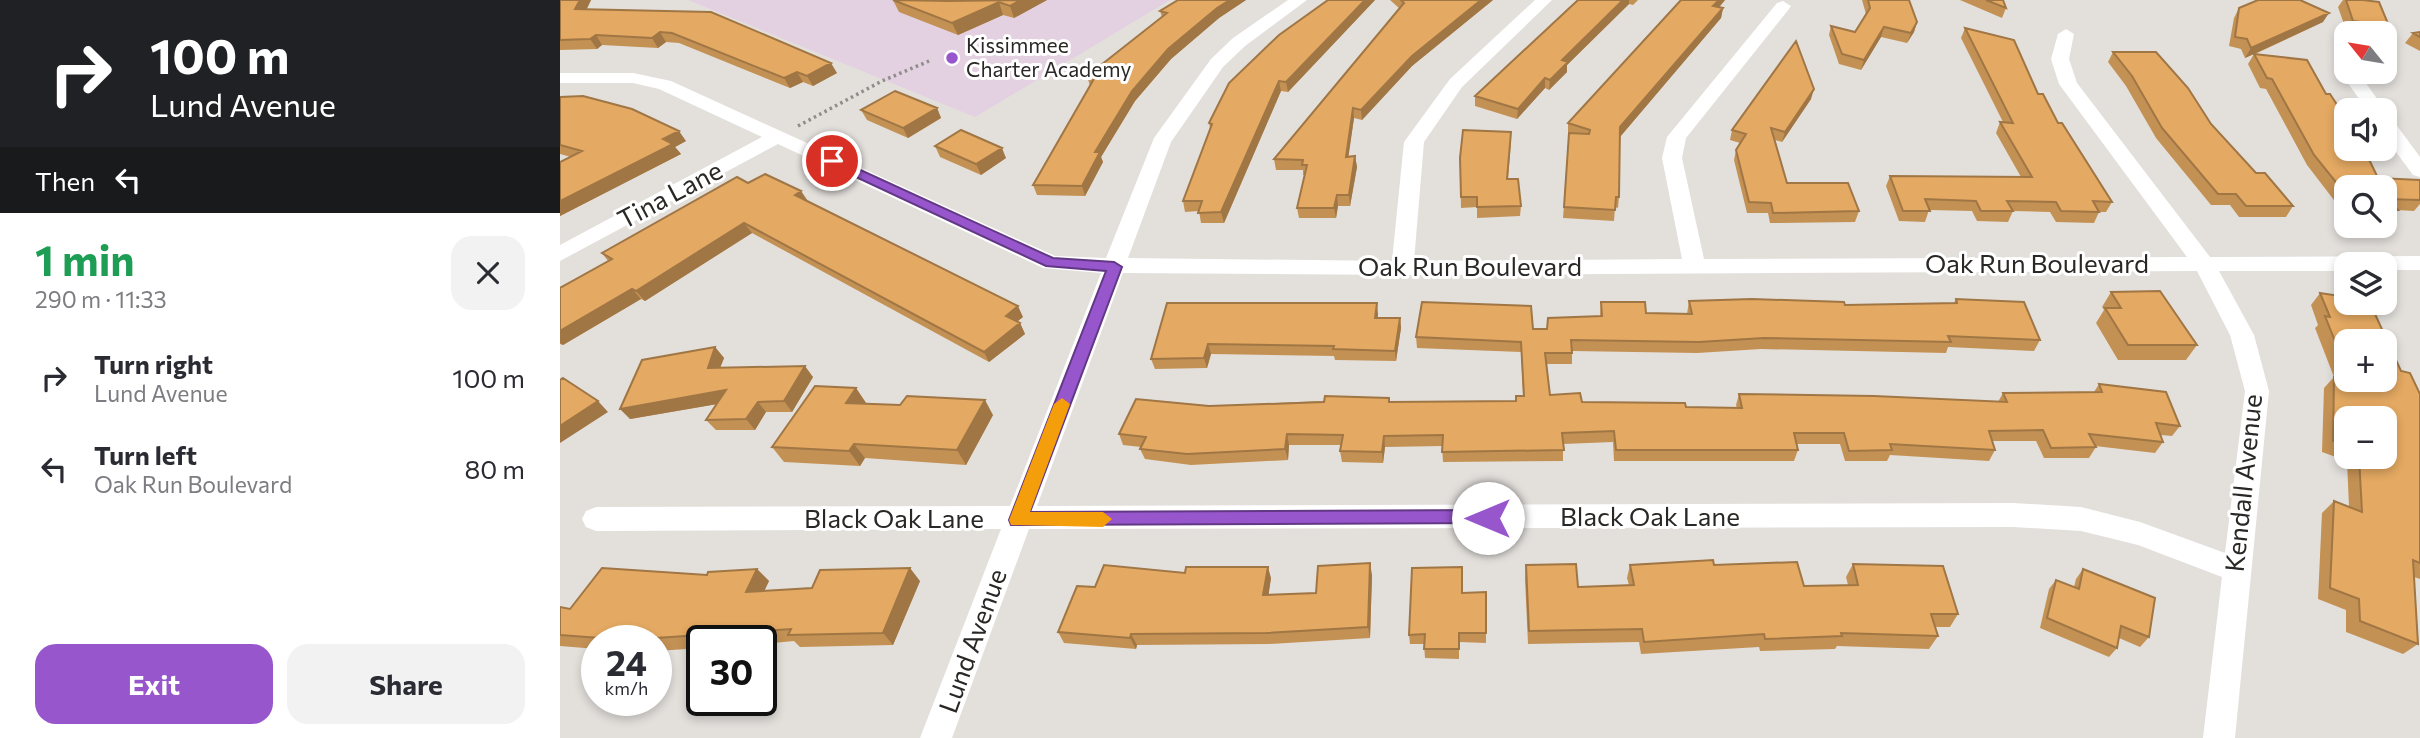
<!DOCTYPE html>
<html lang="en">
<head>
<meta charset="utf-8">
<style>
  body { margin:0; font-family:Commissioner,sans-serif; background:#f2f2f3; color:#2b2b33; height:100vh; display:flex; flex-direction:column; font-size:26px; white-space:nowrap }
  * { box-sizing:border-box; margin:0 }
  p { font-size:23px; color:#7c7c81 }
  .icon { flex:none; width:38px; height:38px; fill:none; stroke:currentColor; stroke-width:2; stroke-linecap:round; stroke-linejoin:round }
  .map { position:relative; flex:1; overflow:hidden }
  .details { display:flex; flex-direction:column; background:#fff; width:560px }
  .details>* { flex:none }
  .banner { background:#202124; color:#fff; overflow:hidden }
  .needle { width:46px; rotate:300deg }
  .buttons { position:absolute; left:1774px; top:21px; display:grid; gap:14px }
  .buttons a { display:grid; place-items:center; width:63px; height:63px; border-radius:14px; background:#fff; box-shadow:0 4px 10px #0003; font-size:35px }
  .speed { position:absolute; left:21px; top:625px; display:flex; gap:14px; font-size:35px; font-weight:700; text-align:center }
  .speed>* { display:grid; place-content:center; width:91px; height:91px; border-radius:50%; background:#fff; box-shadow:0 4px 10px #0003; line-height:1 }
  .speed small { font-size:18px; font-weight:400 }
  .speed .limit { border:4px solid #111; border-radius:10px; background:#fff; color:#111 }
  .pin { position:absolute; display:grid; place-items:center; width:60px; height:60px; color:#fff; margin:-30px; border:4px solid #fff; border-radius:50%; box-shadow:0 2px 7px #0007 }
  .me { position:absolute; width:77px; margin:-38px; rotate:270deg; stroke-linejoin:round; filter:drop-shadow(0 0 5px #0008) }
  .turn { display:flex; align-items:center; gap:24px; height:147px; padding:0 35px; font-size:32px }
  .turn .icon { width:91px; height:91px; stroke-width:2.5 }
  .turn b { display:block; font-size:49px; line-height:60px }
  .then { display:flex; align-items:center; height:66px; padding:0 35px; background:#0003; gap:14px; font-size:26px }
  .round { display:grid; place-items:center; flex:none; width:74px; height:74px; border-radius:21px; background:#f2f2f3 }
  .head { display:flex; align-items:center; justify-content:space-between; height:119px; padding:0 35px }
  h1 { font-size:42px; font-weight:700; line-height:52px; color:#1e9e55 }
  .primary-button { display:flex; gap:14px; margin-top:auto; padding:14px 35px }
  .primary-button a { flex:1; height:80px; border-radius:21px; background:#9756cc; color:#fff; font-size:28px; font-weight:700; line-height:80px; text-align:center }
  .primary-button a+a { background:#f2f2f3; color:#2b2b33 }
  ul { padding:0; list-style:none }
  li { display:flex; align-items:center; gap:21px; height:91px; padding:0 35px }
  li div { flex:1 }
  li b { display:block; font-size:26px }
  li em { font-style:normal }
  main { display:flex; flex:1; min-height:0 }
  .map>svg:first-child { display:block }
  .education { fill:#e3d0e0 }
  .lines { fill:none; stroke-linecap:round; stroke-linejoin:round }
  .path { stroke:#8f8d8a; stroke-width:3.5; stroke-dasharray:2.5 3.5; stroke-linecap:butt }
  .street { fill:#fff; fill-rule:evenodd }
  .wall { fill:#c49154; fill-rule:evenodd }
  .shaded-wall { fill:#a07645 }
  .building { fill:#e4a962; stroke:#a07645; stroke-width:2 }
  .route { fill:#9756cc; stroke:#623885; stroke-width:2 }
  .slow { fill:#f59e0b }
  .poi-dot { fill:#9756cc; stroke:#fff; stroke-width:2.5 }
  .labels { text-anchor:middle; stroke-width:6; stroke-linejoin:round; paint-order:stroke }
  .far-poi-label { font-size:21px; fill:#292826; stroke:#fff; text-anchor:start }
  .street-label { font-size:26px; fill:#292826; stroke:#fff }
</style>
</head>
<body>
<main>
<section class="details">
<div class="banner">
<div class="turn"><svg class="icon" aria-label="right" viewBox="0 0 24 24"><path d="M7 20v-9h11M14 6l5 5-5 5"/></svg><div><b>100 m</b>Lund Avenue</div></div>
<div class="then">Then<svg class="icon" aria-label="left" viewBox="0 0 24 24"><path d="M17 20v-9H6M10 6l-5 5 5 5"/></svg></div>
</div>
<div class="head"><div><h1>1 min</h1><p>290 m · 11:33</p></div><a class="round"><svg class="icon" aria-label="close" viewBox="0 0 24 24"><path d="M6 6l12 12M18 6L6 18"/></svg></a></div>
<ul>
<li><svg class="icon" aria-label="right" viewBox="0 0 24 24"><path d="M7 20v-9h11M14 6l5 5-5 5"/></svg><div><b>Turn right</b><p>Lund Avenue</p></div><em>100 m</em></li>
<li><svg class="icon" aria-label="left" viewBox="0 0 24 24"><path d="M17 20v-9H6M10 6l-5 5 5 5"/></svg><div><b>Turn left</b><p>Oak Run Boulevard</p></div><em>80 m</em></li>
</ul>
<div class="primary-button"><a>Exit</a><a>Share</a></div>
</section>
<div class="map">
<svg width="1860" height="738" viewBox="0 0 1860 738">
  <rect width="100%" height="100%" fill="#e3e0dc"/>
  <path class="education" d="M128,0h482l-195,117z"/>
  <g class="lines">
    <path class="path" d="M238,126l84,-45 47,-20"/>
    <path class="street" d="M728,0h19l-62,46 -22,21 -52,75 -43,116 264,3 12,-119 46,-63 85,-79h17l-90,87 -38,55 -10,119 268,-2 -20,-101 5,-21 110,-134 6,-2 8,5 -2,3 -103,129 -4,20 22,101 483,-2 -128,-173 -8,-25 7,-25 8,-5 8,5 -5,25 8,24 133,174 210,-1v14h-35v-6h-38v7h-128l35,64 15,56 -34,347h-32l19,-161 -84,-32 -57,-14 -68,-4 -984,2 -77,209h-32l81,-209 -405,2 -10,-4 -4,-8 4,-8 10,-4 414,-1 91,-233 -58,-5 -265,-124 -218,117v-16l202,-108 -103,-48 -26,-6h-73v-10h73l38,8 384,175 51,2 48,-120 57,-79 22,-21zM1637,271l33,64 15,56 -20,162 -85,-31 -59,-15 -68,-4 -976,3 86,-233 279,2z
      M1787,67v5h11l27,38h-18l-27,-38z
      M1825,117l7,2 28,38v20l-7,-2 -28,-38z"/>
  </g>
  <path class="wall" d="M0,0h31l-5,10 251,63 -24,13 -10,-4 -13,6 -111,-45 -13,-1 -8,6 -56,-3 -5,4 -37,1z
    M333,0h154l-33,18 -11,-3 -45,20 -59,-23z
    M618,0h68l-27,18 -48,41 -36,42 -34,56 2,5 -18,34 -48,-1 -4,-10 57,-99 -3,-10 75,-59 -2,-6z
    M768,0h47l-87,92 -7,-1 -57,132h-23l-2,-12 -14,1 -2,-11 27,-73 -1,-5z
    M830,0h103l-81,66 -50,54 -8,-2 -6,39 7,-1 2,11 -7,39h-12l-2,12h-37l-2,-10 8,-33h-2v-5h-27l-2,-11 126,-150z
    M1018,0h60l-5,5 -4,-1 -62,61v7l-18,18 -4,-2 -28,31 -42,-13v-10z
    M1121,0h44l-6,7 4,1 -2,10 -101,119 -1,60 -1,11 -3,-1 -1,14 -51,-3 6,-84h-1v-11z
    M1302,0h47l8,22 -3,10 -7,11 -26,-6 -20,33 -22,-6 -10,-29 2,-9 24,6 11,-18z
    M1400,0h43l3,8 -4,10z
    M1783,0h20l26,26 -5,7h-20l-18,-3 -8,-23z
    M1679,8l84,14 -68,32 71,40 52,84 42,2v24l-6,7 -16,-1 -9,11h-4v-34h-38v30l-40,-52 -41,-76 -6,-1 -12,-24 6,-10 -9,4 -4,-9 -12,-3 5,-28z
    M1405,28l73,66 74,108 -6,10h-7l-5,11 -38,-1 -6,-10 -37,-1 -5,11 -31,-1 -5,-10 -43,-1 -4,12 -26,-1 -13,-35 4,-10 131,1 -25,-44 4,-11h3l-42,-84z
    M1860,32v19l-15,-8 8,-10z
    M1553,52l98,72 45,49 37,33 -7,11h-47l-9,-12h-19l-55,-67 -30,-52 -18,-24z
    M0,97l126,44 -11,6 6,7 -121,62v-54l11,-5 -11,-3z
    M1251,99l-29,43 -7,-2 12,43 72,28 -4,11 -85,1 -2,-10h-21l-13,-53 2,-10 4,-7 -10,-3 2,-10z
    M377,108l4,10 -33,20 -41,-18 -6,-10z
    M951,142l-3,37 13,27 -1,10 -43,2v-11l-16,1 -1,-50z
    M375,146l71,12 -25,17 -41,-18z
    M188,183l53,8 7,10 215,116 -6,5 3,1 5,11 -36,28 -237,-129 -107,68 -4,-2 -78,46 -3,-1v-56l48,-27 -6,-8z
    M1551,292l86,53 -11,15h-68l-22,-37 8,-13 -2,-3z
    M1760,293l81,78 19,23v185l-6,-2 4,67 -15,10 -57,-22v-22l-28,-11 4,-86 12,-12 15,6 -2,-46 -25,-9 2,-64 10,-11 -19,-49 3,-3 -7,-20zM1787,341l38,39h-38zM1787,418l38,39h-38z
    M1396,299l84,41 -6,11 -86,-4 -2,6 -185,-4 -64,4 -125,-2v13h-25l3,31 32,7 104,5 51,1 -1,-3 3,-11 259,8 5,-9 91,-1 5,-8 81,42 -8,10 -11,-1 2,7 -8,11 -60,-7 1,1 -7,11h-45l-8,-17h-44l3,9 -6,11 -99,-6 -3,6h-42l-5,-17h-43l1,6 -4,11h-180l-1,-19 -50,2v17l-120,1 -1,-16 -57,1 -2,16 -41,-1 -2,-11 1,-6h-52l-1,15 -97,5 -46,-6 -5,-10 1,-2 -18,-2 -4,-11 90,-28 180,-8 1,4 126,-1v-5h7l-2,-44 -104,-4 -1,-11 131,-8 53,-13 1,-14 45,11 41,1 2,-13 156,4 109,-2z
    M607,303l211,11v4h22l1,10 -5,33 -61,-1 -1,-4 -123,-2 -4,14 -52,1 -4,-10z
    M155,347l9,11 -4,10 93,9 -21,35h-26l-11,18h-39l-10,-10 11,-16 -87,15z
    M296,388l10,15 127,12 -27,50 -101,-7 -5,8 -76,-4 -12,-15z
    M1293,564l105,50 -8,13h-15l3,9 -9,13 -92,-3 -2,3 -75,2 -1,-4 -118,7 -2,-12 -111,2 -3,-65 1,-14 52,22 51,-2 -2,-7 3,-13h84l90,21 44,-1 -2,-8z
    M197,569l12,12 -5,10 156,-10 -27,64 -93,2 -6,-6 -33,3v-4h-59v8l-46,3v-11h-59v9l-37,-3v-39l10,2 137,-34z
    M1523,569l66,68 -9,10 -21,-9 -2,10 -8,9 -69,-29 9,-39 7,-9 18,7 2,-8z
    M625,573l86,5 -3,17 48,-2 56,-18 -2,63 -101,6 -132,1 -1,4 -72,-6 -6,-11 37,-45z
    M926,592v51l-27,-1v17l-34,-1 -1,-14h-14l-1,-9 53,-42z"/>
  <path class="shaded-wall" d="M20,0h11l-9,19 -7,-10z
    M461,0h26l-33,18 -4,-12z
    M670,0h16l-27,18 -48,41 -36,42 -34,56 2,5 -18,34 -3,-10 13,-34 37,-61 36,-42 49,-41z
    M805,0h10l-87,92 -2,-10z
    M921,0h12l-81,66 -50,54 -1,-10 51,-54z
    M1063,0h6v4l-62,61v7l-18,18 1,-10 12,-20z
    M1159,0h6l-13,16 1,-10z
    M439,2l4,13 -45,20 -6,-12z
    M1163,8l-2,10 -102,120 1,-11z
    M1769,13l-6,9 -78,36 6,-10z
    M1357,22l-3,10 -7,11 4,-10z
    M1324,27l-3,10 -20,33 3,-10z
    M100,32l6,10 -8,6 -6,-10z
    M36,35l6,10 -5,4 -7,-10z
    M271,63l6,10 -24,13 -6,-10z
    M237,72l6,10 -13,6 -6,-10z
    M985,78v10l-28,31 1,-10z
    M719,81l2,10 -57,132 -3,-11z
    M1254,89l-3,10 -29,43 3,-10z
    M377,108l4,10 -33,20 -5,-10z
    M793,108l1,10 -7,49 -1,-10z
    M119,131l7,10 -11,6 6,7 -121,62v-15l103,-62z
    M442,148l4,10 -25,17 -5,-11z
    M795,156l2,11 -7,39 -1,-11z
    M241,191l7,11 -13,-7z
    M777,195l1,11 -2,12 -2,-10z
    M184,223l8,10 -107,68 -9,-10z
    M72,289l9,10 -78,46 -3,-2v-12z
    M817,303l1,11 -2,14 -1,-10z
    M458,306l5,11 -12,9 -5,-10z
    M840,318l1,10 -5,33 -1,-10z
    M460,323l5,11 -36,28 -5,-10z
    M648,344l3,10 -4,14 -3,-10z
    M155,347l9,11 -8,20 -8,-10z
    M245,366l8,11 -21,35 -8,-11z
    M296,388l10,15h-20z
    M166,390l9,11 -105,18 -10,-10z
    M425,400l8,15 -27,50 -9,-15z
    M38,401l10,11 -48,31v-17z
    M198,402l8,10 -11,18 -9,-11z
    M727,434l2,11 -1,15 -3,-11z
    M824,436l1,11 -2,16 -1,-11z
    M294,444l11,14 -5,8 -11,-15z
    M810,563l2,12 -2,63 -2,-11z
    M708,567l3,11 -4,28 -4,-11z
    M350,568l10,13 -27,64 -10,-12z
    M197,569l12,12 -11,23 -12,-12z
    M571,634l6,11 -1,4 -6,-11z"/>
  <path class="building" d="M0,0h20l-5,9 136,3 120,51 -24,13 -10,-4 -13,6 -112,-45 -12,-1 -8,6 -56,-3 -6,4 -30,1z
    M333,0l57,1 71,-1 -11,6 -11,-4 -47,21z
    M618,0h52l-13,8 -49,41 -36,42 -37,61h5l-18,34 -49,-1 62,-108 -8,-1 80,-63 -7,-2z
    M768,0h37l-79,82 -7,-1 -58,131 -23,1 4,-12h-19l29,-77 -3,-1 20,-40 50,-48z
    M841,0h80l-69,56 -51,54 -8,-2 -7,49 9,-1 -6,39h-12l-3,13h-37l10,-43h-5l1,-5 -29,-1 130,-156z
    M1018,0h45l-61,60 6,2 -18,18 -5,-2 -27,31 -43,-13z
    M1121,0h38l-6,6 10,2 -103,119 -1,70h-3l-1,13 -51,-3 5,-74 20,1 1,-4 -22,-7z
    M1308,0h41l8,22 -6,11 -27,-6 -20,33 -22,-6 -11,-28 24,6 15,-24z
    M1426,0h17l3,8z
    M1698,0h42l29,13 -78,35 -4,-9 -12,-2 4,-29z
    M1786,0h17l16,2 10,24 -36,-5z
    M1405,28l49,12 24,54h5l15,29h4l50,79 -19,-1 6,11 -38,-1 -5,-9 -49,-1 6,10h-32l-5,-10 -51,-2 5,12h-27l-13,-35 142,1 -32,-55 13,1z
    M1860,32v5l-7,-4z
    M1236,41l18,48 -29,43 -14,-4 16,55h61l11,28 -86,2 -2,-10 -22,-1 -13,-52 10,-16 -14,-4z
    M1553,52h43l32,36 23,36 45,49h9l28,33h-47l-10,-12h-18l-56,-66 -30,-52z
    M1694,54l53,6 19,34h4l17,26v29h17l14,29 42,2v20l-32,-1 10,11h-13v-23h-38v9l-33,-41 -42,-76 -5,-1z
    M335,91l42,17 -34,20 -42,-18z
    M23,96l49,13 47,22 -16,8 10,5 -113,57v-39l22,-11 -22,-6v-48z
    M401,130l41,18 -26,16 -41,-18z
    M903,130l48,2 -4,47h11l3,27 -44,1v-10h-16l-1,-39z
    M205,174l36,17 -6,4 223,111 -12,10 14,7 -36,29 -240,-129 -108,68 -4,-2 -72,42v-43l52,-29 -10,-6 135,-76 11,6z
    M1600,291l37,54h-69l-23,-37h16l-10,-16z
    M1760,293l27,4v6h23l31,68 9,2 10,21v169l-7,-3 5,84 -58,-23 -1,-22 -29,-11 4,-87 28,11 -3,-55h26v-39h-38v27l-14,-4 1,-64 13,3h38v-39h-38v30l-22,-55 5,1z
    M1192,299l92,3 1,3 112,-2 -1,-4 68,3 16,38 -92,-4 3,6 -187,-4 -65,4 -128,-2 1,13h-27l5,42 30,-2 2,9 103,1 1,4 56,1 -3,-14 135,2 133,6 -4,-9 99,-1 -3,-8 67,8 14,34 -24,-3 7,19 -74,-8 7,13 -45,1 -8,-18 -54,1 6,19 -105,-6 2,6 -43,1 -5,-18h-50l4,17h-182l-2,-19 -52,2 2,17 -122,2 1,-17 -59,1 -2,16 -42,-1 3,-16 -56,-1 -2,15 -98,5 -47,-5 6,-12 -27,-3 17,-35 73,7 115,-4 1,-6 64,2v4l127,-1v-5h8l-3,-54 -105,-5 6,-35 109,4 2,23h14l1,-11 54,-2 -1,-14h44l1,11 46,1 -3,-13z
    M607,303h210l-2,15h25l-5,33 -62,-2 1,-3 -126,-2 -4,14 -53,1z
    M155,347l-7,21 97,-2 -21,35 -26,1 -12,17 -40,1 20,-30 -106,19 22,-49z
    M3,378l35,23 -38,25v-46z
    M255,386l41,2 -10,15 54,2 7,-9 78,4 -28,50 -103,-6 -5,7 -77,-4z
    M1153,560l1,5 83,-3 7,24 54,-1 -5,-21 90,2 15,48h-27l7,22 -97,-3 1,3 -77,3 -1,-5 -120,8 -2,-13 -113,2 -3,-66 50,-1 2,23 56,-2 -4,-20z
    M810,563l-2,64 -102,6 -135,1 -1,4 -72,-6 19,-46 18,1 9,-22 81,8 1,-6h82l-5,28 53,-2 2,-27z
    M902,567v26l24,-1v41h-27v16h-35l1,-15 -16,1 3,-67z
    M42,568l105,7 1,-3 49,-3 -11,23 66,-4 8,-18 90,-2 -27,65 -95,2 3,-6 -165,11 -66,-5v-28l10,2z
    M1523,569l72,29 -6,39 -28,-11 -4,22 -70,-30 9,-38 23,9z"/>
  <path class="route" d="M272,157l221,101 61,4 8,5 -92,245 458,-2 6,2 3,6 -3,5 -483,2 -2,-5 97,-249 -60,-5 -218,-102 -2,-3z"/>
  <path class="slow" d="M502,398l8,6 -40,108h73l9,7 -9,8 -92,-2 -2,-5 45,-116z"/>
  <circle class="poi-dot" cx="392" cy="58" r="7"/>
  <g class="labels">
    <g class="far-poi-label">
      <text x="406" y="53">Kissimmee<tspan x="406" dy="24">Charter Academy</tspan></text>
    </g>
    <g class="street-label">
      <text transform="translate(110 195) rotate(-28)" y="9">Tina Lane</text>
      <text x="1477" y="273">Oak Run Boulevard</text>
      <text x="910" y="276">Oak Run Boulevard</text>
      <text transform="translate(1684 483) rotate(-84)" y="9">Kendall Avenue</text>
      <text x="1090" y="526">Black Oak Lane</text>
      <text x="334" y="528">Black Oak Lane</text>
      <text transform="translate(413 641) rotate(-70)" y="9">Lund Avenue</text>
    </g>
  </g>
</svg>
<div class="buttons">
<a><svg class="needle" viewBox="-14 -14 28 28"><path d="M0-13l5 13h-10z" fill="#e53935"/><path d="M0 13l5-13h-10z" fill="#7c7c81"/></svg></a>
<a><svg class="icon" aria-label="sound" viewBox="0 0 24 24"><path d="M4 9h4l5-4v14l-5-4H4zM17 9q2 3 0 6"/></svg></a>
<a><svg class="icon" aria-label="search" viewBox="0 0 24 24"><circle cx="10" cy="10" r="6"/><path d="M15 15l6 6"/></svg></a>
<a><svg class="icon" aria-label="layers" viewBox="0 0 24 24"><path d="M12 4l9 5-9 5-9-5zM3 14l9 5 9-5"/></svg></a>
<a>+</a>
<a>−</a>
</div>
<div class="speed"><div>24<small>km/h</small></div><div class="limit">30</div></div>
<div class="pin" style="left:272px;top:161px;background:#d93025"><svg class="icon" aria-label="arrive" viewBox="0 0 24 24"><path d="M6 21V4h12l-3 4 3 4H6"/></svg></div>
<svg class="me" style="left:928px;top:518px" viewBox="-20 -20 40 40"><circle r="19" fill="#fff"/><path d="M0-13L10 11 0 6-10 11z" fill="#9756cc"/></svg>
</div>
</main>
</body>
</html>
